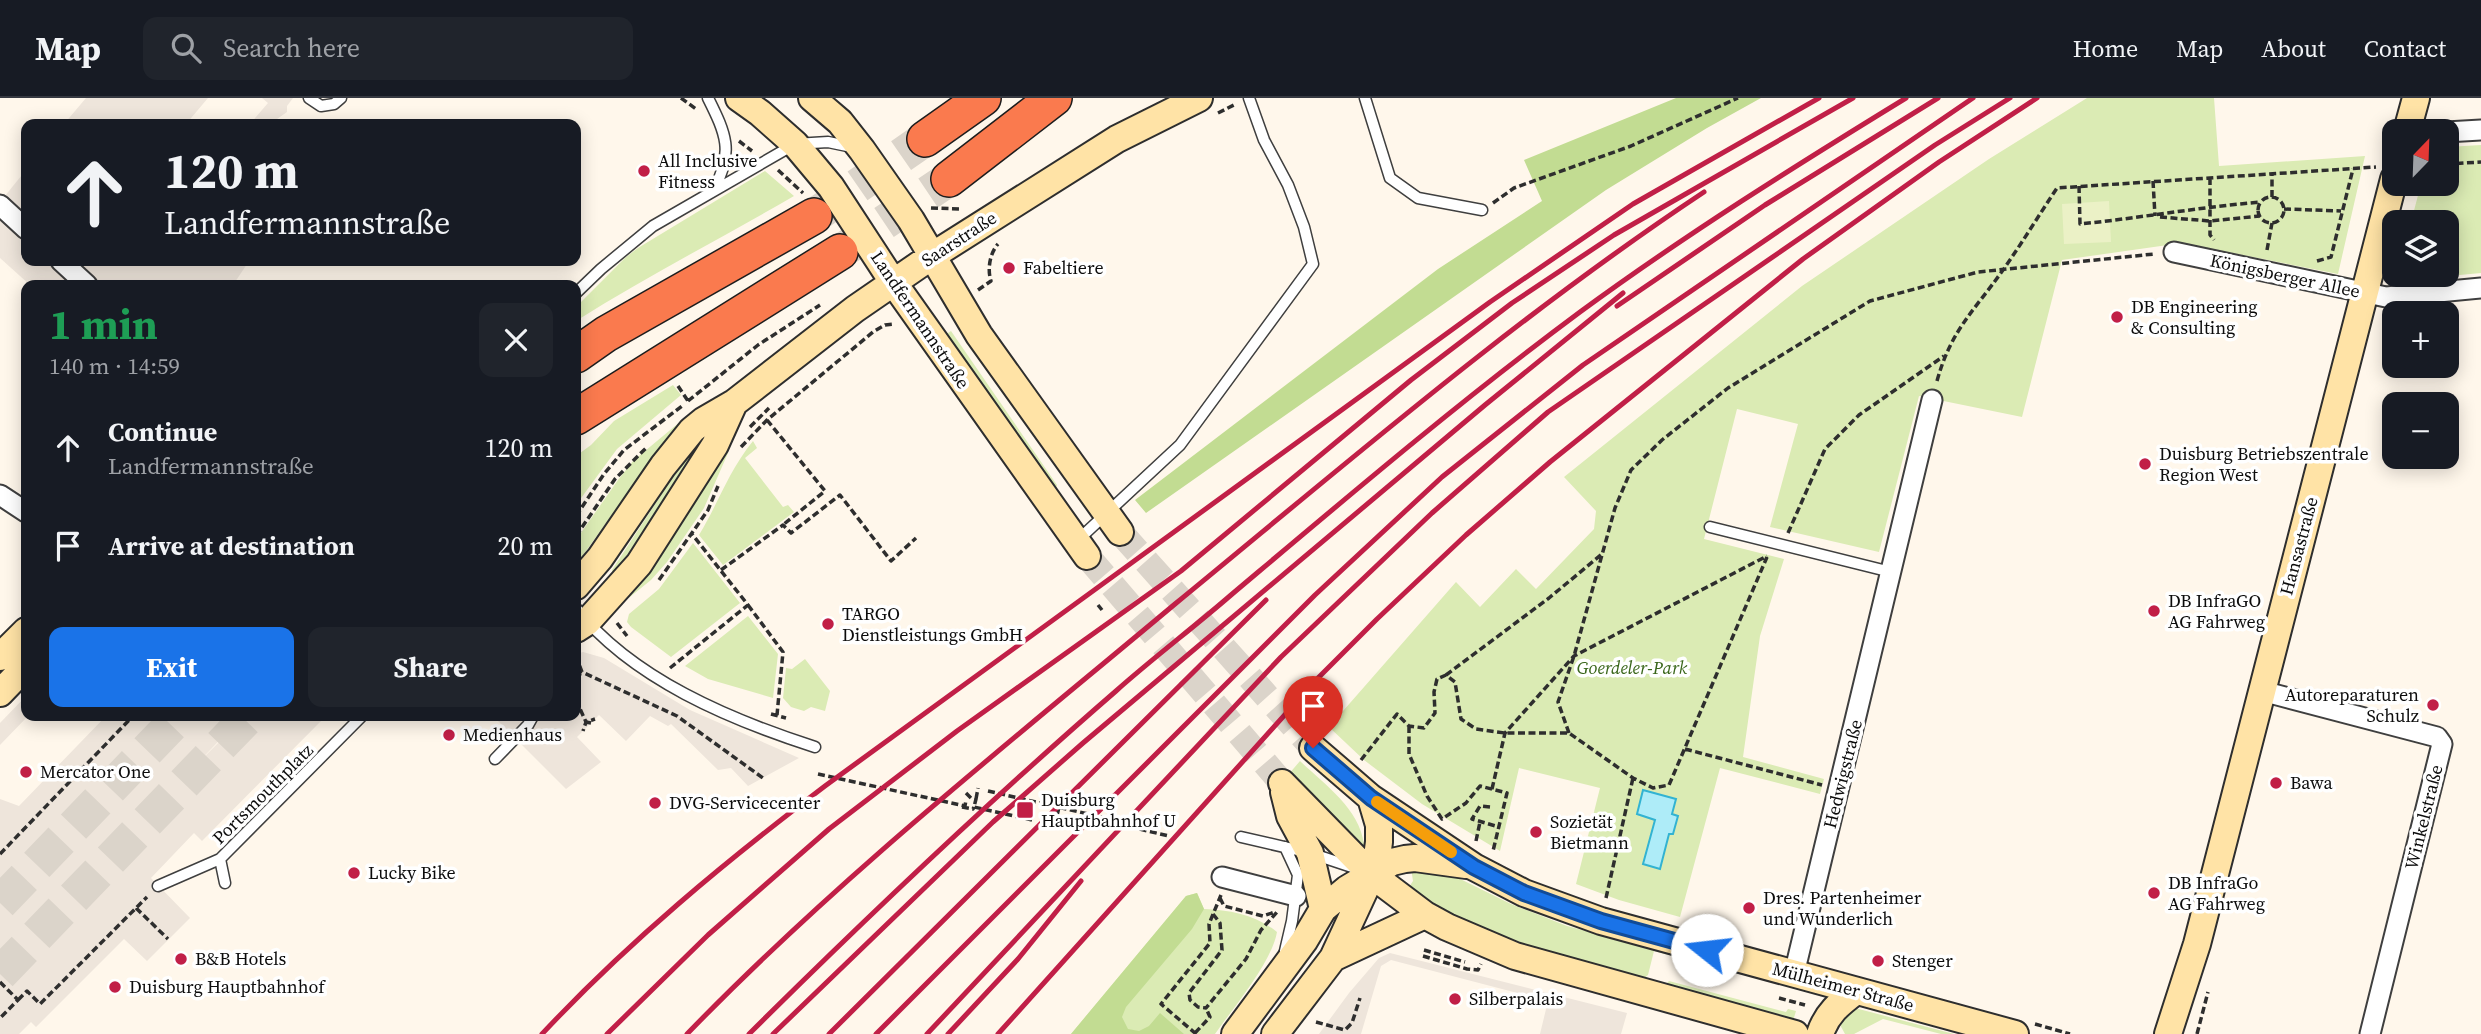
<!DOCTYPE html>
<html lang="en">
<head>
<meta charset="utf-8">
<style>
  body { margin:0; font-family:"Source Serif 4",serif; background:#20242c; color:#f1f3f6; height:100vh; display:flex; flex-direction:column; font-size:26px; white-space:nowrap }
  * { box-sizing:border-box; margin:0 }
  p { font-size:23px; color:#9ea1a6 }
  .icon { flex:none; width:38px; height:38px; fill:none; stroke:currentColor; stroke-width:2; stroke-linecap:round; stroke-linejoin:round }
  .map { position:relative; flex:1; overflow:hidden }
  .details { position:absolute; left:21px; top:182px; width:560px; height:441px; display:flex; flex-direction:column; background:#171b24; border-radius:14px; box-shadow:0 4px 18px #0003 }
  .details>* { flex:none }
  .hud { position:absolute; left:21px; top:21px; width:560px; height:147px; border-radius:14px; box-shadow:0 4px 18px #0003; background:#171b24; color:#f1f3f6; overflow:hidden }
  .needle { width:46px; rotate:23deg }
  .controls { position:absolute; left:2382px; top:21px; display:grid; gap:14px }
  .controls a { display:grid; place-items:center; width:77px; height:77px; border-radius:14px; background:#171b24; box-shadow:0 4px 18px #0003; font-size:35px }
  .pin { position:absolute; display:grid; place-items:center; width:60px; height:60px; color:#fff; margin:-72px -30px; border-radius:50% 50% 50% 0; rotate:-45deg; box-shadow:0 0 7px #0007 }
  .pin .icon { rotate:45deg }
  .me { position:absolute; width:77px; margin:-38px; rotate:286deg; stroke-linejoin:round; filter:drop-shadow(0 0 5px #0008) }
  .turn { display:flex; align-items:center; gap:24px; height:147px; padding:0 28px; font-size:32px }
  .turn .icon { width:91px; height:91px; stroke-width:2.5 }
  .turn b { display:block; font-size:49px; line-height:60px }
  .round { display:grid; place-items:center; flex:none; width:74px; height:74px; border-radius:14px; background:#20242c }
  .head { display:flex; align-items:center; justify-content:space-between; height:119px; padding:0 28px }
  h1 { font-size:42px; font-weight:700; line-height:52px; color:#1e9e55 }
  .cta { display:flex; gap:14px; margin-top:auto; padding:14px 28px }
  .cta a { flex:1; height:80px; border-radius:14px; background:#1a73e8; color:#fff; font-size:28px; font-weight:700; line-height:80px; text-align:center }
  .cta a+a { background:#20242c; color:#f1f3f6 }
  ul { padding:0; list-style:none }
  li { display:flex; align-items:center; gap:21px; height:98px; padding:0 28px }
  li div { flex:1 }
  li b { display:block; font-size:26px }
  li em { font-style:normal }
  header { display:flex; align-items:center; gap:42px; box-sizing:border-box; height:98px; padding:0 35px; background:#171b24; border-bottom:2px solid #363941 }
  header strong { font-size:33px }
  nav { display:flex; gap:38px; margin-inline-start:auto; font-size:24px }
  .search { width:490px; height:63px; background:#20242c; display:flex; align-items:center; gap:18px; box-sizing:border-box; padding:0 24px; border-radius:14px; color:#9ea1a6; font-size:26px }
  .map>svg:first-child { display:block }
  .green { fill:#dbebb4 }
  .forest { fill:#c2dc92 }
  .pitch { fill:#ebf1c6 }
  .plaza { fill:#eee5db }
  .water { fill:#aeecf8; stroke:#32b3d2; stroke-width:2 }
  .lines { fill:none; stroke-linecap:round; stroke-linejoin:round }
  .secondary-tunnel { stroke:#dbd4ca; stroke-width:26; stroke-dasharray:26 13; stroke-linecap:butt }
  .highway-tunnel { stroke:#dbd4ca; stroke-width:35; stroke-dasharray:35 18; stroke-linecap:butt }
  .lane-casing { stroke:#3f3f3f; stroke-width:13 }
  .street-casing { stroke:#3f3f3f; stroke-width:23 }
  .secondary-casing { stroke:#2e2e2e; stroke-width:30 }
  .highway-casing { stroke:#1d1d1d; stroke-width:38 }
  .path { stroke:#2e2e2e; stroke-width:3.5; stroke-dasharray:7 3.5; stroke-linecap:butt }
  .lane { stroke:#fff; stroke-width:10 }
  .street { stroke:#fff; stroke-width:19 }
  .secondary { stroke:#ffe3a6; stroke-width:26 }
  .highway { stroke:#fa7a4e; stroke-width:35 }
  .rail { stroke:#c11f47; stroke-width:5 }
  .route-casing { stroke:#114b97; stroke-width:18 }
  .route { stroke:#1a73e8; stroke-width:12 }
  .slow { stroke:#f59e0b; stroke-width:12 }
  .poi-dot { fill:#c11f47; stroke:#fff; stroke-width:2.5 }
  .labels { text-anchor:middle; stroke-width:7; stroke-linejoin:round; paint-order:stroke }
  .poi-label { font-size:18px; fill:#0c0c0c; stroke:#fff; text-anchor:start }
  .street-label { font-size:18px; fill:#0c0c0c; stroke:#fff }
  .park-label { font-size:18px; font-style:italic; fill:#39661a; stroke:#fff }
</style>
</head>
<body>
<header>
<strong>Map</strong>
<div class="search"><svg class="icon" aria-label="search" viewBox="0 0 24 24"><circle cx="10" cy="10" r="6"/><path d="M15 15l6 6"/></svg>Search here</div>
<nav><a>Home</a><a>Map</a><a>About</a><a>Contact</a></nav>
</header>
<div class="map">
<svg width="2481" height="936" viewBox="0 0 2481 936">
  <rect width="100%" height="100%" fill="#fff7eb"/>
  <path class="green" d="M2087,0h127l5,68 146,-10 -27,118 -156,-31 -120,17 -40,157 -103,-21 -40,156 -109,-25 28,-103 -61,-15 -33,130 80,20 -24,77 -17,121 81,22 -4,15 -100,-26 -40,149 -61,-17 -43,-16 24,-96 -81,-20 -19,83 -78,-47 -58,-44 -35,-33 127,-145 24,25 36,-38 20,20 58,-60 2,-18 -32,-34 238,-191 187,-127z
    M2481,47v128l-85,8 2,-6h48v-53h-35l10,-38h25l1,-37z
    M765,73l29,25c-72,42 -147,80 -218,125v-14l50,-50 12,-9z
    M951,233l106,154 -1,3 -2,1 -109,-154z
    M673,287l8,10 -64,54 -41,56v-49l15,-11 23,-24z
    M681,323l2,2 -32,37 -75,105v-25l42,-60 15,-19z
    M699,339l4,2 -75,117 -15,17 -1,-3z
    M753,343l4,7 -12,10 38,49 5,-2 6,7 -71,53 -24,-30c20,-33 29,-63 54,-94z
    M726,353l2,2 -24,55 -37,54 -16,18 -31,25 -2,-2z
    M693,445l47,60 -69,54 -40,-30 -4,-5 2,-8 30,-25z
    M748,518l30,38 -5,44 -65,-19 -23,-13z
    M805,561l25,32 -5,20 -14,-4 -7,4 -13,-4 -8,-9 3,-30 6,1z
    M1300,663c25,24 59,47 64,83l-3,5 -73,-74z
    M1411,770l37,5 63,31 56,22 207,54 -1,3 -119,-32 -6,24 -5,4 -135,-37 -59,-27 -42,-25 6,-9z
    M1197,795l7,16c27,1 52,6 73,23 -5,30 -44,76 -62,102h-144l115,-138z
    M1669,883l117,31 2,-3 8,2 -3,10 -128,-36z
    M1855,910l99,26h-13l-58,-15 -29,15h-9l-6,-11z"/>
  <path class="forest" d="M1676,0h85l-54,30 -101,62 -460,323 -11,-13 303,-231 104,-68 -18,-41z
    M1197,795l7,16 -12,20 -66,78 -4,10 6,12 11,2 10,-5 11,-13 24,21h-113l115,-138z"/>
  <path class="pitch" d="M2109,103l2,41 -47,2 -2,-40z"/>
  <path class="plaza" d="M86,0h122l-22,26h-122z
    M262,0h31l-6,8v6l-10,7v5h-27l18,-21z
    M26,72v91h223l-16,24h-53l-5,-2h-11l-5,2h-129l-30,-27v-56z
    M583,554l21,6 86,52 109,48 -51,28 -17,-18 -13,2 -47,-46 -3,2 -18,-10 -24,25 -27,-26 -22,22 24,25 -35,27 -73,-73h83v-62z
    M26,598v20h2l-28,29v-22z
    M106,618h137l-56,58 58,-58h81l-124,125 -8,-8 -43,45 39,40 -43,43 -23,-22 -88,88 -5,-5 -12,12h-19v-235l19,7z
    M1390,855l237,60 -6,21h-81l8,-33 -157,-41 -10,6 -20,68h-42l30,-41 30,-35z"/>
  <path class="water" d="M1643,692l33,9 -4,15 6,2 -5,18h-4l-9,35 -17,-5 12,-44 -18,-6z"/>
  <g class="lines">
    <path class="secondary-tunnel" d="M1120,434l193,216
      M1087,458l195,227"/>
    <path class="highway-tunnel" d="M814,118l111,-77
      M840,154l109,-73
      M0,805l180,-187
      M0,876l249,-258"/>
    <g class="lane-casing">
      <path id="lane" d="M309,0l12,8 13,-2 7,-6
        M708,0c18,36 26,54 6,91
        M1365,0l25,80 28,20 64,12
        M576,195l25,-24 52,-43 142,-82 33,-2 24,5
        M1710,429l181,45
        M1078,442l102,-95 133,-181 -9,-37 -16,-42 -24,-45 -15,-42
        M576,510c56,71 155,112 239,139
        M495,661l33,-34 5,-9
        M1241,739l69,16 45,15
        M1285,749l13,28 -6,46 -7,30
        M220,761l5,24
        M158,788l62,-27 142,-143"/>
    </g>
    <g class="street-casing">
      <path id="street" d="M2446,34l35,-2
        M0,107l26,24
        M2174,154l212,45 95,-9
        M61,163l26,24
        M0,397l26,17
        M2262,593l175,46 5,7 -72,290
        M1222,779l74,19
        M1794,876l138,-574"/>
    </g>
    <g class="secondary-casing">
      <path id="secondary" d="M739,0l21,15 35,31 36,43 62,95 194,274
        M812,0l28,24 22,28 49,70 68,115 141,197
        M2407,33l9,-33
        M576,488l24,-28 63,-92 29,-36 11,-9 31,-18 121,-94 77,-53 185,-117 82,-41
        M576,531l11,-7 52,-58 76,-119 19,-42
        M0,559l26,-26
        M0,595l26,-27
        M1313,650l58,50 103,69 50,26 77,28 414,113
        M1282,685l90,92 53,40 22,12 68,29 280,78
        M1284,694l6,24 20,37 13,56
        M1333,860l92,-43
        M1235,936l69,-93 19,-32 24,-20 45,-27 13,-3 10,-1 51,7
        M1275,936l58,-76 33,-71 11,-30 2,-15v-17l-8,-27
        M1820,936c7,-21 19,-30 36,-43
        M2168,936l29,-90 197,-765"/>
    </g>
    <g class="highway-casing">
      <path id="highway" d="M925,41l58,-41
        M949,81l105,-81
        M576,257l30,-21 208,-118
        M576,319l264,-165"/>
    </g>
    <path class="path" d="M681,0l15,11
      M1218,15l18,-9
      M507,24l3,2
      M739,43l13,10
      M2446,66l35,-2
      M778,72l25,23
      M2210,80v57l4,5
      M2153,83l2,35
      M2079,88l1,38c60,-6 120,-17 181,-22
      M2272,99v-22
      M2258 112a13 13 0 1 1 26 0a13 13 0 1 1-26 0Z
      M1493,105l21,-15 117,-42 107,-48
      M931,110l30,1
      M2284,111l57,2
      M2160,119l50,4 50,-5
      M2267,152l5,-27
      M2317,163l14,-4 22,-88
      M978,192l13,-9c-4,-12 -1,-28 7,-37
      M1937,283c14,-51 37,-70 66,-111 19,-27 36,-55 54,-82l319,-21
      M678,288l10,15
      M688,303l70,-56 62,-40
      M767,322l58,71 -41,33
      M750,329l19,-19
      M741,349l26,-27 106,-88 12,-7 10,-1
      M576,418l28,-42 20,-24 58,-44
      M1788,435l37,-84 34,-34 85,-59
      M576,438l39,-57 31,-31
      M721,472l62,-45 8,8 49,-38 51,66 25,-23
      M659,482l49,-70 10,-24
      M748,507l35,47 -6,63
      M1098,507l4,5
      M617,525l10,13
      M576,558l6,16 95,44 86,62
      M670,570l78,-63 -56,-71
      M1446,577l103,-77 53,-44
      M576,581l6,-7
      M576,602l10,22 -3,9
      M771,616l15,4
      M591,625l-5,-1 9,-3
      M1409,628v28l18,42 15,23 24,-16 14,-17 27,7 -14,58
      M1569,635l-11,-31 16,-46 41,-148 16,-38 31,-30 66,-52 142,-87 108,-29 176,-18
      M1685,651l137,36
      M1361,662l36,-46 12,12 15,2 11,-15 -1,-21 3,-13 9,-4 9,7 6,37 15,10 29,4h64l64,45 20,10 16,-3 98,-228
      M818,676l147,32 1,-6
      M1492,691l13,-56 69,-77 193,-100
      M988,693l122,28
      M966,695l5,5 5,1 -2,8 58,13
      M976,701l2,-11
      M962,709l11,2 1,-2
      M1059,709l-3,13 4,1
      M1490,709l-10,-1 -8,13 27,8
      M1109,724l60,14
      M1476,743l4,-19
      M0,756l133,-138
      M1220,800l4,8 39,10 12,-4
      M1606,800l27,-120
      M136,810l32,31
      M1213,816l7,9 2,27 -33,43 1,7 8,7 8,1 40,-49 15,-29 16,-18
      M1424,852l41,12
      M1423,858l44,13 11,1 3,-6
      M0,884l18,18 -18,18
      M1779,900l26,7
      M18,902l9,-9 13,13 107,-107
      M1316,924l29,8 7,-7 8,-25
      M2035,926l35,10
      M1195,935l15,-16 -4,-9
      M1194,936l1,-1 -34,-29 49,-61 -1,-19 12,-29
      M2197,936l11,-42"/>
    <use href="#lane" class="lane"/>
    <use href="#street" class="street"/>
    <use href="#secondary" class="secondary"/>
    <use href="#highway" class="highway"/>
    <path class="rail" d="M1617,208l148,-101 173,-107
      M542,936c86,-92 183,-172 283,-248l665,-484 143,-98 186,-106
      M607,936l101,-99 121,-106 128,-98 224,-160 230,-191 101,-77 102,-68 239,-137
      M687,936c151,-156 322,-291 488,-430 173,-142 342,-288 529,-412
      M749,936c119,-118 240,-233 367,-343 37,-33 77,-63 115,-96 114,-96 229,-194 349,-283 105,-77 215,-146 326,-214
      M773,936l220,-212 90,-79 402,-338 138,-112
      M829,936l437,-434
      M876,936l439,-439 127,-118 141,-112 390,-267
      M927,936l354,-377 151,-144 116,-101 387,-267 75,-47
      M948,936l70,-75 63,-78
      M998,936l319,-355 60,-60 89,-84 84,-73 253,-203 136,-97 98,-64"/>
  </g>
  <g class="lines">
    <g class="route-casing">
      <path id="route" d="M1313,650l58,50 103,69 50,26 77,28 106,29"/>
    </g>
    <use href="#route" class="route"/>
    <path class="slow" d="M1377,704l74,50"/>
  </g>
  <g class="poi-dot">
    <circle cx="644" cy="73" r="7"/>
    <circle cx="1009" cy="170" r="7"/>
    <circle cx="2117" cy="219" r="7"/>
    <circle cx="2145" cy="366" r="7"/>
    <circle cx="2154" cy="513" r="7"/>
    <circle cx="828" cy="526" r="7"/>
    <circle cx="2433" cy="607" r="7"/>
    <circle cx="449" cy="637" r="7"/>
    <circle cx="26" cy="674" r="7"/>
    <circle cx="2276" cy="685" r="7"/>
    <circle cx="655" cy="705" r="7"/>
    <rect x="1016" y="703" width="18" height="18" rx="3.5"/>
    <circle cx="1536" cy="734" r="7"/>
    <circle cx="354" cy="775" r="7"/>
    <circle cx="2154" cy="795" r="7"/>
    <circle cx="1749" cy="810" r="7"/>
    <circle cx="181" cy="861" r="7"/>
    <circle cx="1878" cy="863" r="7"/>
    <circle cx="115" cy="889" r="7"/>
    <circle cx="1455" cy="901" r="7"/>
  </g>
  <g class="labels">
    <g class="poi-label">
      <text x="658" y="69">All Inclusive<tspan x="658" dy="21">Fitness</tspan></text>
      <text x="1023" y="176">Fabeltiere</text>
      <text x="2131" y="215">DB Engineering<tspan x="2131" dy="21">&amp; Consulting</tspan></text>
      <text x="2159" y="362">Duisburg Betriebszentrale<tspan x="2159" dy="21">Region West</tspan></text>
      <text x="2168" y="509">DB InfraGO<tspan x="2168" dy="21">AG Fahrweg</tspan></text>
      <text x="842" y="522">TARGO<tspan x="842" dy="21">Dienstleistungs GmbH</tspan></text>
      <text x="2419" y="603" text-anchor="end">Autoreparaturen<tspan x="2419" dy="21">Schulz</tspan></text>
      <text x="463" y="643">Medienhaus</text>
      <text x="40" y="680">Mercator One</text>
      <text x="2290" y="691">Bawa</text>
      <text x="1041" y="708">Duisburg<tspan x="1041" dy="21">Hauptbahnhof U</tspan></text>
      <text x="669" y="711">DVG-Servicecenter</text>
      <text x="1550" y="730">Sozietät<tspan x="1550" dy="21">Bietmann</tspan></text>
      <text x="368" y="781">Lucky Bike</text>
      <text x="2168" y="791">DB InfraGo<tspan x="2168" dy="21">AG Fahrweg</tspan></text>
      <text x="1763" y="806">Dres. Partenheimer<tspan x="1763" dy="21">und Wunderlich</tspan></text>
      <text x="195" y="867">B&amp;B Hotels</text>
      <text x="1892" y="869">Stenger</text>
      <text x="129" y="895">Duisburg Hauptbahnhof</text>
      <text x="1469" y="907">Silberpalais</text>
    </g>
    <g class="street-label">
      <text transform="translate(959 141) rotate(-33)" y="6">Saarstraße</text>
      <text transform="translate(2285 178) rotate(12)" y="6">Königsberger Allee</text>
      <text transform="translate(920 222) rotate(56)" y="6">Landfermannstraße</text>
      <text transform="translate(2299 448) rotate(-75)" y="6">Hansastraße</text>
      <text transform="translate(1843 676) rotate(-76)" y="6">Hedwigstraße</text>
      <text transform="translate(263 696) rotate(-45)" y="6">Portsmouthplatz</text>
      <text transform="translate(2424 719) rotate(-76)" y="6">Winkelstraße</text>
      <text transform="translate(1843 889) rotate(15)" y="6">Mülheimer Straße</text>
    </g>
    <g class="park-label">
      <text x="1632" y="576">Goerdeler-Park</text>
    </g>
  </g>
</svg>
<div class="controls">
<a><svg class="needle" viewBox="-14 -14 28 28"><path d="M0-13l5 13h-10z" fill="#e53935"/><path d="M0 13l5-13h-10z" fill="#9ea1a6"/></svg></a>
<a><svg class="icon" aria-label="layers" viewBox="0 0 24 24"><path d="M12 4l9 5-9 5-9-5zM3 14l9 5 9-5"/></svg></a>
<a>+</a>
<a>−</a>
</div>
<div class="pin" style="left:1313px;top:650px;background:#d93025"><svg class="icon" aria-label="arrive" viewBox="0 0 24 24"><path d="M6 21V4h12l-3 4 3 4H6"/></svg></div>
<svg class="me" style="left:1707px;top:852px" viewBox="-20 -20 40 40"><circle r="19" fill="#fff"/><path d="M0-13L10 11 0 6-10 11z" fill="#1a73e8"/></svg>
<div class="hud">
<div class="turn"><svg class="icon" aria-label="ahead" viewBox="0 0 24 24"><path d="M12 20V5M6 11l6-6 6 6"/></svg><div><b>120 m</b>Landfermannstraße</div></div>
</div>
<section class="details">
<div class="head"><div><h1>1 min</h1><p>140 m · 14:59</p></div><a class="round"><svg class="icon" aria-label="close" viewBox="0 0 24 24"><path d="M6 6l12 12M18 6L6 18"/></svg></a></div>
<ul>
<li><svg class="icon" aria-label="ahead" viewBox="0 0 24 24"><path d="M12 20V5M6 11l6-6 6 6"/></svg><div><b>Continue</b><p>Landfermannstraße</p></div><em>120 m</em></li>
<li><svg class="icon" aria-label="arrive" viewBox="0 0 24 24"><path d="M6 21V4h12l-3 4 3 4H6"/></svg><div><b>Arrive at destination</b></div><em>20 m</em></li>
</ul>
<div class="cta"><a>Exit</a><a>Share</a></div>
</section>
</div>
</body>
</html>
